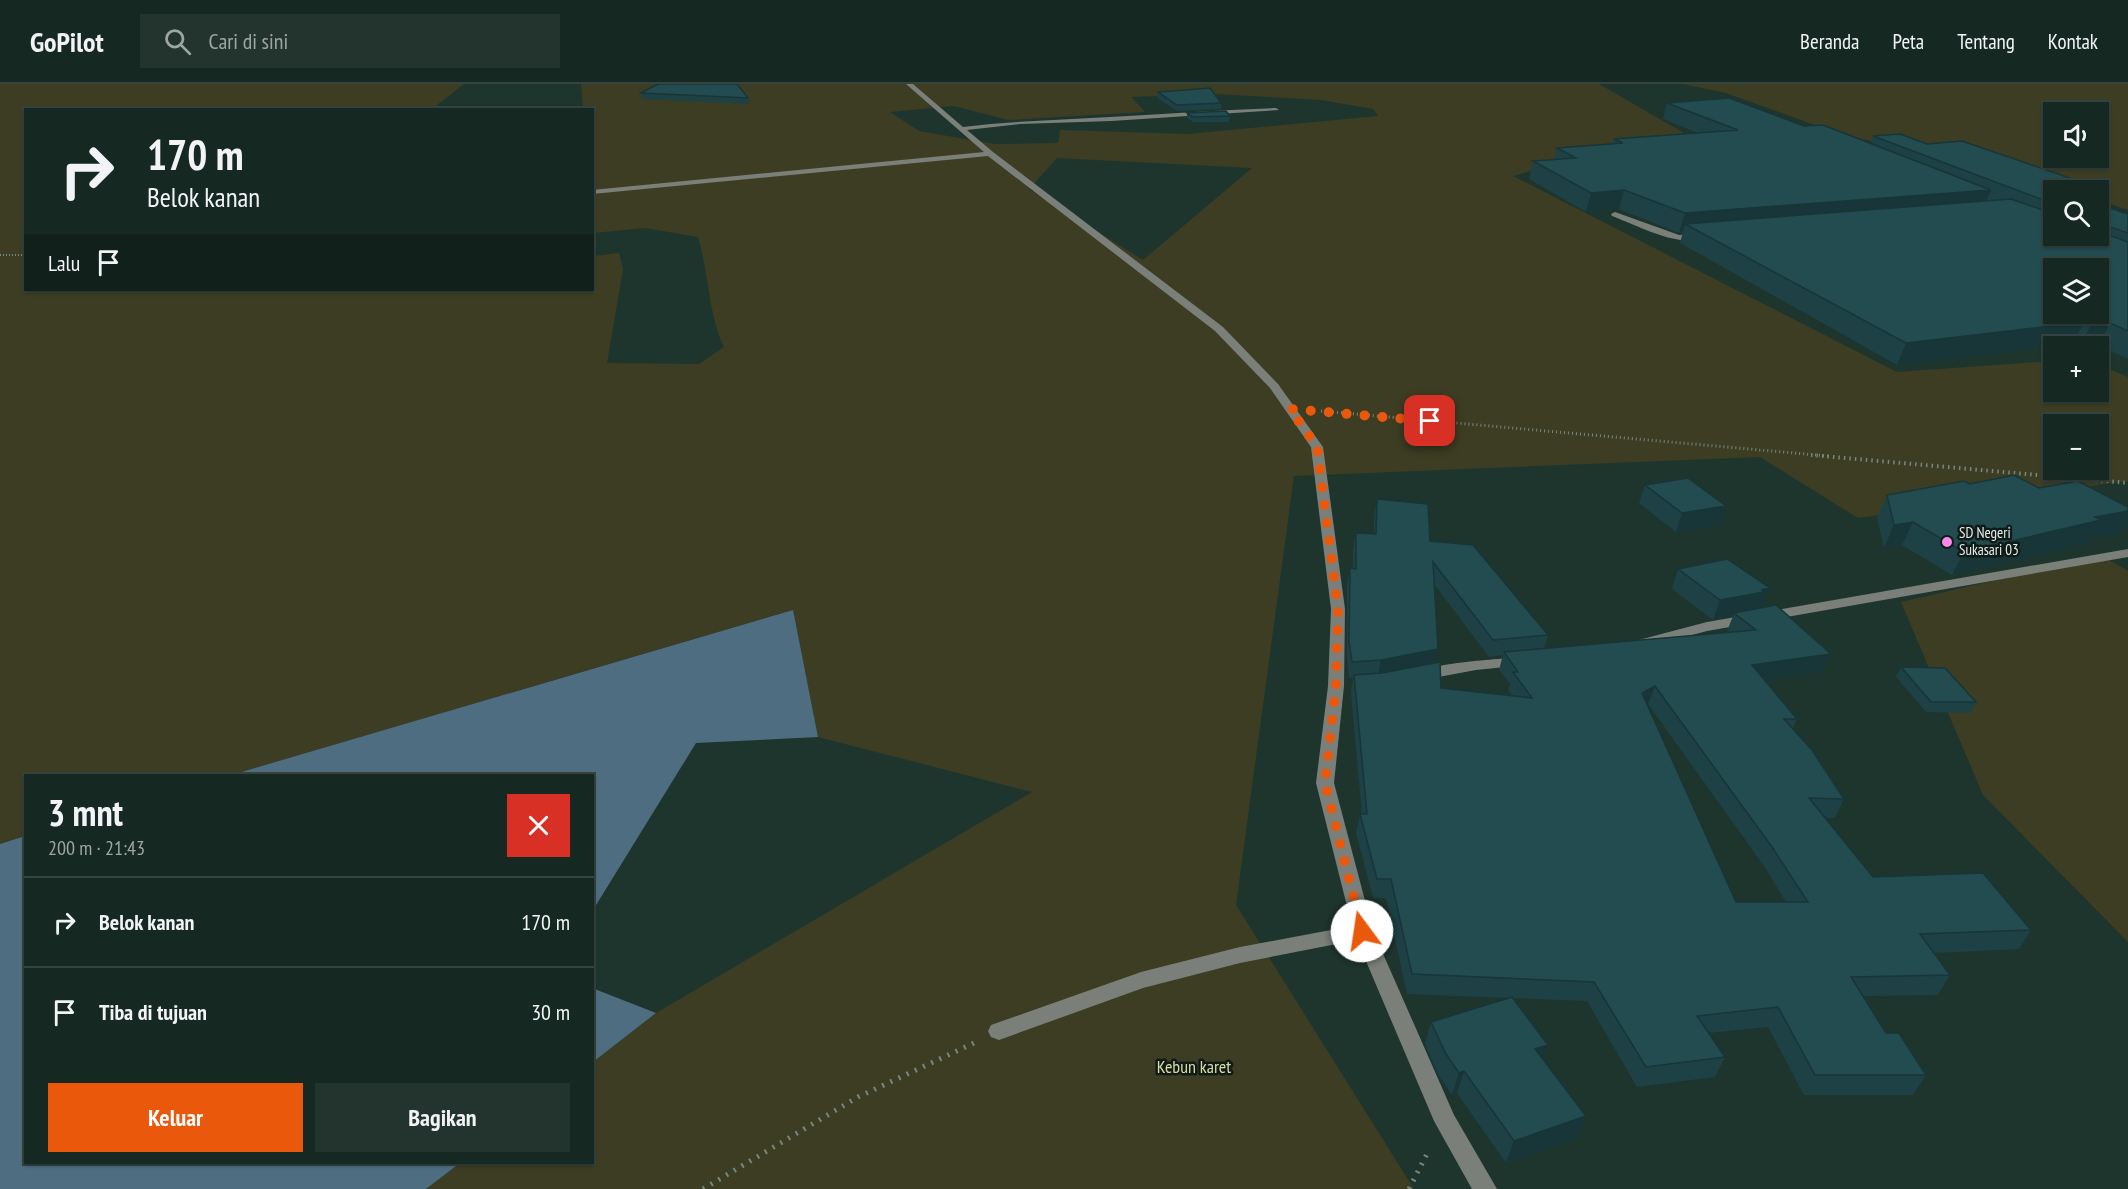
<!DOCTYPE html>
<html lang="id">
<head>
<meta charset="utf-8">
<style>
  body { margin:0; font-family:"PT Sans Narrow",sans-serif; background:#23342f; color:#f1f3f6; height:100vh; display:flex; flex-direction:column; font-size:22px; white-space:nowrap }
  * { box-sizing:border-box; margin:0 }
  p { font-size:20px; color:#9ea6a5 }
  .icon { flex:none; width:33px; height:33px; fill:none; stroke:currentColor; stroke-width:2; stroke-linecap:round; stroke-linejoin:round }
  .map { position:relative; flex:1; overflow:hidden }
  .drawer { position:absolute; left:24px; top:690px; width:570px; height:390px; display:flex; flex-direction:column; background:#162822; border-radius:0px; box-shadow:0 2px 4px #0004,0 0 0 2px #354440 }
  .drawer>* { flex:none }
  .banner { position:absolute; left:24px; top:24px; width:570px; height:183px; border-radius:0px; box-shadow:0 2px 4px #0004,0 0 0 2px #354440; background:#162822; color:#f1f3f6; overflow:hidden }
  .buttons { position:absolute; left:2043px; top:18px; display:grid; gap:12px }
  .buttons a { display:grid; place-items:center; width:66px; height:66px; border-radius:0px; background:#162822; box-shadow:0 2px 4px #0004,0 0 0 2px #354440; font-size:30px }
  .pin { position:absolute; display:grid; place-items:center; width:51px; height:51px; color:#fff; margin:-26px; border-radius:12px; box-shadow:0 3px 9px #0006 }
  .me { position:absolute; width:66px; margin:-33px; rotate:346deg; stroke-linejoin:round; filter:drop-shadow(0 0 4px #0008) }
  .turn { display:flex; align-items:center; gap:21px; height:126px; padding:0 24px; font-size:27px }
  .turn .icon { width:78px; height:78px; stroke-width:2.5 }
  .turn b { display:block; font-size:42px; line-height:51px }
  .then { display:flex; align-items:center; height:57px; padding:0 24px; background:#0003; gap:12px; font-size:22px }
  .round { display:grid; place-items:center; flex:none; width:63px; height:63px; border-radius:0px; background:#23342f }
  .head { display:flex; align-items:center; justify-content:space-between; height:102px; padding:0 24px }
  h1 { font-size:36px; font-weight:800; line-height:45px }
  .cta { display:flex; gap:12px; margin-top:auto; padding:12px 24px }
  .cta a { flex:1; height:69px; border-radius:0px; background:#ea580c; color:#fff; font-size:24px; font-weight:800; line-height:69px; text-align:center }
  .cta a+a { background:#23342f; color:#f1f3f6 }
  ul { padding:0; list-style:none }
  li { display:flex; align-items:center; gap:18px; height:90px; padding:0 24px; border-top:2px solid #354440 }
  li div { flex:1 }
  li b { display:block; font-size:22px }
  li em { font-style:normal }
  header { display:flex; align-items:center; gap:36px; box-sizing:border-box; height:84px; padding:0 30px; background:#162822; border-bottom:2px solid #354440 }
  header strong { font-size:28px }
  nav { display:flex; gap:33px; margin-inline-start:auto; font-size:21px }
  .search { width:420px; height:54px; background:#23342f; display:flex; align-items:center; gap:15px; box-sizing:border-box; padding:0 21px; border-radius:0px; color:#9ea6a5; font-size:22px }
  .map>svg:first-child { display:block }
  .green { fill:#3d3d23; fill-rule:evenodd }
  .water { fill:#4e6d80 }
  .lines { fill:none; stroke-linecap:round; stroke-linejoin:round }
  .path-far3 { stroke:#758782; stroke-width:2; stroke-dasharray:1 2; stroke-linecap:butt }
  .path-far2 { stroke:#758782; stroke-width:3; stroke-dasharray:1 3; stroke-linecap:butt }
  .path-far1 { stroke:#758782; stroke-width:4; stroke-dasharray:1.5 4; stroke-linecap:butt }
  .path { stroke:#758782; stroke-width:5; stroke-dasharray:2 7; stroke-linecap:butt }
  .minor { fill:#7a8079; fill-rule:evenodd }
  .wall { fill:#1d4145; fill-rule:evenodd }
  .shaded-wall { fill:#183538 }
  .building { fill:#224c50; stroke:#183538; stroke-width:1.5; fill-rule:evenodd }
  .route { stroke:#ea580c; stroke-width:10; stroke-dasharray:0 18 }
  .poi-dot { fill:#f888e9; stroke:#101a17; stroke-width:2 }
  .labels { text-anchor:middle; stroke-width:5; stroke-linejoin:round; paint-order:stroke }
  .poi-label { font-size:15px; fill:#e1eeea; stroke:#101a17; text-anchor:start }
  .near-park-label { font-size:18px; fill:#dcdda1; stroke:#101a17 }
</style>
</head>
<body>
<header>
<strong>GoPilot</strong>
<div class="search"><svg class="icon" aria-label="search" viewBox="0 0 24 24"><circle cx="10" cy="10" r="6"/><path d="M15 15l6 6"/></svg>Cari di sini</div>
<nav><a>Beranda</a><a>Peta</a><a>Tentang</a><a>Kontak</a></nav>
</header>
<div class="map">
<svg width="2128" height="1105" viewBox="0 0 2128 1105">
  <rect width="100%" height="100%" fill="#1e352e"/>
  <path class="green" d="M0,0h464l-32,25 -406,1v180h566l1,-34 26,-3 4,16 -16,94 92,1 25,-17c-16,-34 -15,-74 -26,-110l-53,-9 -52,5 -1,-123 -9,-1 -2,-25h1018l104,60 -118,10 -72,22 384,196 156,-11 1,31h44l1,-27 29,12v104l-270,37 -98,-61 -466,19 -58,429 178,284h-988l34,-26 132,-1 1,-100 63,-49 376,-221 -214,-55 -26,-127 -561,165 -205,1 -1,60 -25,8zM1215,10l106,6 52,9 5,7 -191,18 -127,-4 -2,13 -64,1 -75,-13 -29,-19 64,-6 54,14 137,-8 -14,-15zM1057,74l195,10 -109,92 -114,-71zM2054,340h44v46h-44z
    M1683,0h445v126l-29,-10 -1,-10h-29l-109,-35 -112,-18 -122,-44zM2054,28h44v46h-44z
    M2102,472l26,15v371l-145,-147 -82,-193z"/>
  <path class="water" d="M793,526l25,127 -122,6 -103,167 -1,-134 -361,-1z
    M25,752l1,326 434,1 -34,26h-426v-345z
    M592,904l64,25 -63,49h-1z"/>
  <g class="lines">
    <path class="path-far3" d="M0,171h26"/>
    <path class="path-far2" d="M1321,327l507,45"/>
    <path class="path-far1" d="M1811,371l317,28"/>
    <path class="path" d="M703,1105l155,-92 116,-54
      M1409,1105l20,-39"/>
    <path class="minor" d="M906,0h7l50,43c49,-6 97,-7 147,-10 55,-3 111,-7 166,-9l3,2 -168,11 -91,3 -53,6 26,22 230,175 55,57 45,63 22,162 -1,77 -10,97 39,148 81,184 43,74h-25l-38,-68 -77,-181 -117,23 -97,25 -144,52 -8,-3 -3,-6 3,-6 150,-53 99,-25 112,-21 -36,-143 12,-97 3,-77 -20,-162 -41,-59 -55,-57 -227,-175 -396,38v-4l392,-38z
      M1615,128l64,23 20,-1 4,3c-20,13 -69,-13 -91,-21l-1,-2z
      M2128,465v8l-421,74 -71,19 -8,-5 3,-3 76,-20z
      M1520,573l5,2 3,3 -3,3 -49,5 -54,10 -8,-5c10,-12 88,-16 106,-18z"/>
  </g>
  <path class="wall" d="M1158,8l63,11v6l-44,2 -20,-13z
    M641,9l107,5 1,6 -107,-5z
    M1667,19l137,23 67,17 2,-7 54,8 160,40 -3,6h-30v46h44v-32l30,10v145l-29,-14 -20,1 -6,-2 -176,21 -217,-122 3,-11 -4,1 -60,-24 -33,3 -57,-33 4,-18 21,-1 3,-12 56,-4 1,-5 84,-6 -35,-14z
    M1187,29l43,3 -1,6h-36l-6,-4z
    M1970,400l69,4 89,19v13l-7,13 -31,6 -2,4 -136,32 -50,-30 -18,3 -7,-30 10,-23z
    M1645,401l75,40 -44,7 -37,-29z
    M1377,415l171,136 -4,14 185,-17 -2,-1 6,-15 -20,4 -41,-31 6,-20 92,19 -8,20 69,46 -8,18 -58,8 32,39 -4,10 51,70 -9,19h-10l48,59 158,53 -12,19 -85,4 16,22 -12,20 -75,1 23,37 40,42 -13,20h-109l-36,-68 -60,6 17,24 -10,20 -78,10 -50,-86 -75,-3 31,61 34,79 -71,25 -49,-70 -5,2 -13,-19 -14,-32 6,-22 78,-24 -102,-4 -21,-96h-13l-17,-65 4,-19h2l-11,-121 2,-15h-4l-2,-21v-73l3,-16h3v-20l3,-15 18,1v-19zM1434,500l55,73 14,-2 -4,15 11,14 -2,6 4,6 -71,-8 -6,-25zM1648,620l116,162 22,36h-50l-89,-197z
    M1901,583l75,35 -5,11 -45,-1 -30,-35z"/>
  <path class="shaded-wall" d="M2087,100l-3,6h-30l-2,-3z
    M1624,106l-5,19 -33,3 5,-19z
    M1991,106l-8,19 -298,15 -2,8 -4,1 6,-20z
    M2084,238l-11,22 -176,21 9,-22z
    M2110,239l-11,22 -19,1 11,-21z
    M1726,422l-6,19 -44,7 6,-19z
    M2128,427v9l-7,13 -31,6 -2,4 -136,32 12,-23 131,-35z
    M1913,438l-11,23 -18,3 10,-23z
    M1770,504l-8,20 -28,5 -1,3 -20,4 7,-20z
    M1438,565l-3,17 -57,11 3,-17z
    M1831,570l-8,18 -78,11 7,-18z
    M1655,602l-7,18 -12,7 6,-18z
    M1548,961l-8,22 -5,-18z
    M1464,987l-7,22 -5,2 7,-22z
    M1586,1032l-9,22 -71,25 8,-22z"/>
  <path class="building" d="M658,0h79l11,14 -107,-5z
    M1210,4l11,15 -44,2 -19,-13z
    M1729,14l75,28 19,-1 168,65 -306,23 -61,-23 -33,3 -58,-32 43,-3 -19,-10 66,-5 -9,-4 124,-9 -71,-27z
    M1226,27l4,5 -37,1 -6,-4z
    M1900,50l27,10 35,-3 125,43 -35,3 9,3h-7v14l-181,-68z
    M2011,115l43,15v22h44v-5l30,11v89l-18,-8 -19,2 -7,-3 -178,21 -221,-119zM2054,184h44v46h-44z
    M2098,120l30,10v19l-30,-10z
    M2014,391l25,13 39,-7 50,26v4l-33,6 6,3 -137,32 -51,-30 -19,3 -7,-30 77,-14 6,3z
    M1688,394l38,28 -44,7 -37,-28z
    M1377,415l51,5 2,37 43,4 75,90 -55,5 -60,-78 5,87 -57,11 -29,2 -3,-21 1,-73 6,1v-36l20,1z
    M1727,475l43,29 -8,2 2,2 -44,8 -42,-31z
    M1776,521l55,49 -79,11 45,54h-13l28,31 32,49 -35,-1 64,79 110,-4 48,57 -111,4 30,41 -99,2 35,56h13l27,42h-111l-37,-68 -81,9 28,41 -79,10 -52,-85 -182,-8 -21,-95h-14l-17,-65h7l-13,-139 28,-2 58,-11 1,26 91,10 -19,-26h5l-14,-20 252,-22 -22,-17zM1655,602l117,161 36,55h-72l-94,-209z
    M1901,583l44,1 31,34h-45z
    M1512,913l36,48 -13,4 51,67 -72,25 -50,-70 -5,2 -13,-19 -15,-32z"/>
  <g class="lines">
    <path class="route" d="M1362,847l-37,-148 11,-97 2,-77 -21,-162 -27,-38 140,12"/>
  </g>
  <circle class="poi-dot" cx="1947" cy="458" r="6"/>
  <g class="labels">
    <g class="poi-label">
      <text x="1959" y="454">SD Negeri<tspan x="1959" dy="17">Sukasari 03</tspan></text>
    </g>
    <g class="near-park-label">
      <text x="1194" y="989">Kebun karet</text>
    </g>
  </g>
</svg>
<div class="buttons">
<a><svg class="icon" aria-label="sound" viewBox="0 0 24 24"><path d="M4 9h4l5-4v14l-5-4H4zM17 9q2 3 0 6"/></svg></a>
<a><svg class="icon" aria-label="search" viewBox="0 0 24 24"><circle cx="10" cy="10" r="6"/><path d="M15 15l6 6"/></svg></a>
<a><svg class="icon" aria-label="layers" viewBox="0 0 24 24"><path d="M12 4l9 5-9 5-9-5zM3 14l9 5 9-5"/></svg></a>
<a>+</a>
<a>−</a>
</div>
<div class="pin" style="left:1430px;top:337px;background:#d93025"><svg class="icon" aria-label="arrive" viewBox="0 0 24 24"><path d="M6 21V4h12l-3 4 3 4H6"/></svg></div>
<svg class="me" style="left:1362px;top:847px" viewBox="-20 -20 40 40"><circle r="19" fill="#fff"/><path d="M0-13L10 11 0 6-10 11z" fill="#ea580c"/></svg>
<div class="banner">
<div class="turn"><svg class="icon" aria-label="right" viewBox="0 0 24 24"><path d="M7 20v-9h11M14 6l5 5-5 5"/></svg><div><b>170 m</b>Belok kanan</div></div>
<div class="then">Lalu<svg class="icon" aria-label="arrive" viewBox="0 0 24 24"><path d="M6 21V4h12l-3 4 3 4H6"/></svg></div>
</div>
<section class="drawer">
<div class="head"><div><h1>3 mnt</h1><p>200 m · 21:43</p></div><a class="round" style="background:#d93025;color:#fff"><svg class="icon" aria-label="close" viewBox="0 0 24 24"><path d="M6 6l12 12M18 6L6 18"/></svg></a></div>
<ul>
<li><svg class="icon" aria-label="right" viewBox="0 0 24 24"><path d="M7 20v-9h11M14 6l5 5-5 5"/></svg><div><b>Belok kanan</b></div><em>170 m</em></li>
<li><svg class="icon" aria-label="arrive" viewBox="0 0 24 24"><path d="M6 21V4h12l-3 4 3 4H6"/></svg><div><b>Tiba di tujuan</b></div><em>30 m</em></li>
</ul>
<div class="cta"><a>Keluar</a><a>Bagikan</a></div>
</section>
</div>
</body>
</html>
